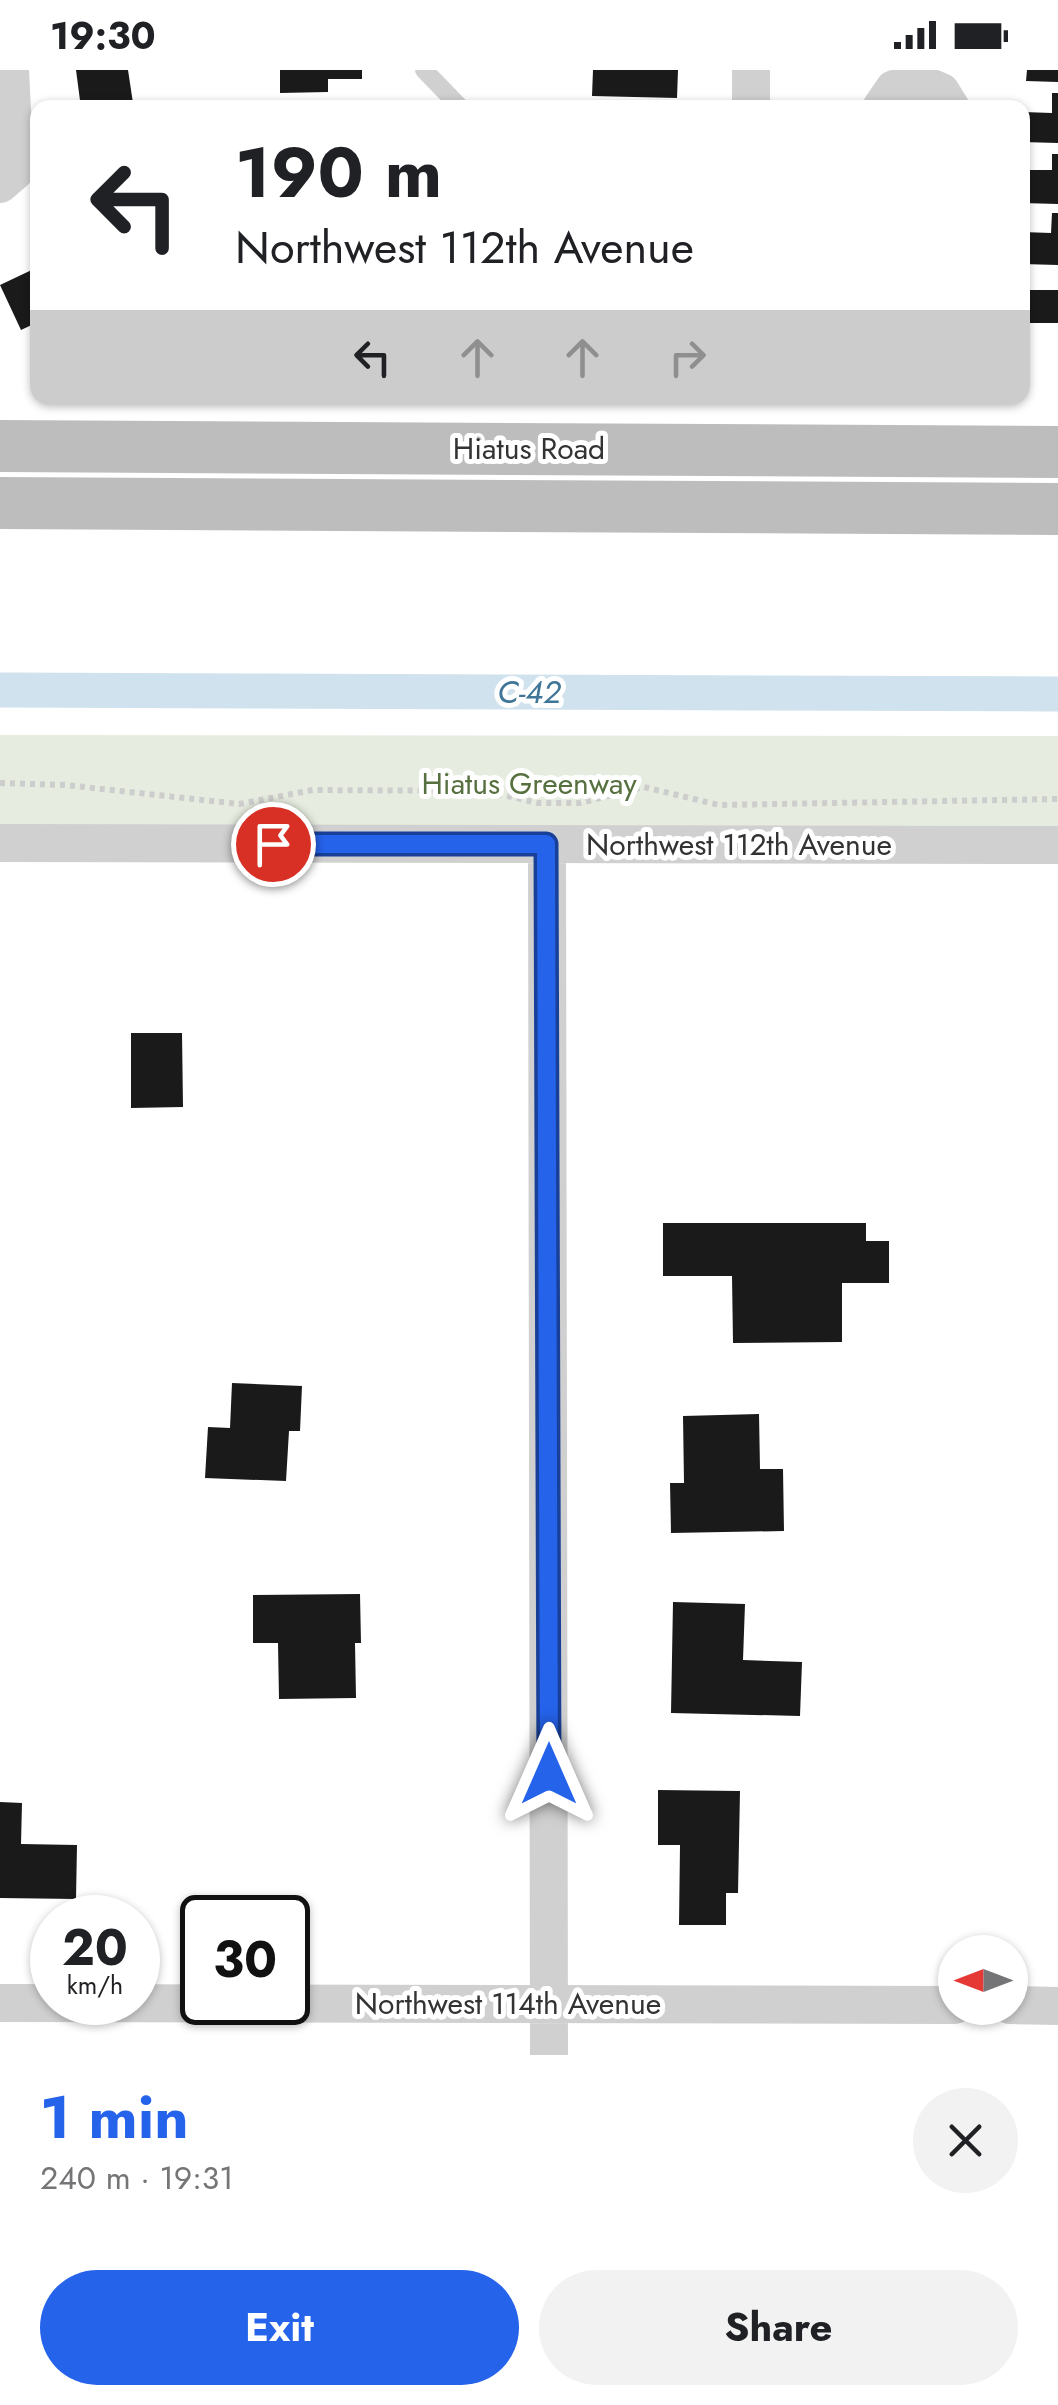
<!DOCTYPE html>
<html lang="en">
<head>
<meta charset="utf-8">
<style>
  body { margin:0; font-family:Jost,sans-serif; background:#f2f2f2; color:#202124; height:100vh; display:flex; flex-direction:column; font-size:38px; white-space:nowrap }
  * { box-sizing:border-box; margin:0 }
  p { font-size:32px; color:#757577 }
  .icon { flex:none; width:55px; height:55px; fill:none; stroke:currentColor; stroke-width:2; stroke-linecap:round; stroke-linejoin:round }
  .map { position:relative; height:1985px; overflow:hidden }
  .drawer { display:flex; flex-direction:column; background:#fff; flex:1 }
  .drawer>* { flex:none }
  .top-card { position:absolute; left:30px; top:30px; width:1000px; height:305px; border-radius:20px; box-shadow:0 2px 8px #0004; background:#fff; color:#202124; overflow:hidden }
  .needle { width:65px; rotate:270deg }
  .controls { position:absolute; left:938px; top:1865px; display:grid; gap:20px }
  .controls a { display:grid; place-items:center; width:90px; height:90px; border-radius:50%; background:#fff; box-shadow:0 2px 8px #0004; font-size:50px }
  .speed { position:absolute; left:30px; top:1825px; display:flex; gap:20px; font-size:50px; font-weight:700; text-align:center }
  .speed>* { display:grid; place-content:center; width:130px; height:130px; border-radius:50%; background:#fff; box-shadow:0 2px 8px #0004; line-height:1 }
  .speed small { font-size:25px; font-weight:400 }
  .speed .limit { border:5px solid #111; border-radius:15px; background:#fff; color:#111 }
  .pin { position:absolute; display:grid; place-items:center; width:85px; height:85px; color:#fff; margin:-42px; border:5px solid #fff; border-radius:50%; box-shadow:0 2px 10px #0007 }
  .me { position:absolute; width:110px; margin:-55px; rotate:0deg; stroke-linejoin:round; filter:drop-shadow(0 0 8px #0008) }
  .turn { display:flex; align-items:center; gap:35px; height:210px; padding:0 40px; font-size:45px }
  .turn .icon { width:130px; height:130px; stroke-width:2.5 }
  .turn b { display:block; font-size:70px; line-height:85px }
  .lanes { display:flex; align-items:center; height:95px; padding:0 40px; background:#0003; justify-content:center; gap:50px; direction:ltr }
  .lanes .off { opacity:.35 }
  .round { display:grid; place-items:center; flex:none; width:105px; height:105px; border-radius:52px; background:#f2f2f2 }
  .overview { display:flex; align-items:center; justify-content:space-between; height:170px; padding:0 40px }
  h1 { font-size:60px; font-weight:700; line-height:75px; color:#2563eb }
  .action { display:flex; gap:20px; margin-top:auto; padding:20px 40px }
  .action a { flex:1; height:115px; border-radius:60px; background:#2563eb; color:#fff; font-size:40px; font-weight:700; line-height:115px; text-align:center }
  .action a+a { background:#f2f2f2; color:#202124 }
  .status { display:flex; justify-content:space-between; align-items:center; height:70px; padding:0 50px; background:#fff; direction:ltr }
  .status svg { height:28px; fill:currentColor }
  .map>svg:first-child { display:block }
  .green { fill:#e6ecdf }
  .lines { fill:none; stroke-linecap:round; stroke-linejoin:round }
  .canal { stroke:#cfe2ee; stroke-width:35 }
  .building { fill:#1a1a1a }
  .path { stroke:#cdcdcd; stroke-width:6; stroke-dasharray:5 5; stroke-linecap:butt }
  .service { stroke:#d0d0d0; stroke-width:18 }
  .minor { stroke:#d0d0d0; stroke-width:38 }
  .secondary { stroke:#bdbdbd; stroke-width:52 }
  .route-casing { stroke:#184099; stroke-width:25 }
  .route { stroke:#2563eb; stroke-width:18 }
  .labels { text-anchor:middle; stroke-width:10; stroke-linejoin:round; paint-order:stroke }
  .street-label { font-size:30px; fill:#333; stroke:#fff }
  .park-label { font-size:30px; fill:#56703f; stroke:#fff }
  .water-label { font-size:32px; font-style:italic; fill:#3f7597; stroke:#fff }
</style>
</head>
<body>
<div class="status"><b>19:30</b><svg viewBox="0 0 49 12"><path d="M0 12V9h3v3zM5 12V6h3v6zM10 12V3h3v9zM15 12V0h3v12zM26 1h20v11H26zM47 4h2v5h-2z"/></svg></div>
<div class="map">
<svg width="1058" height="1985" viewBox="0 0 1058 1985">
  <rect width="100%" height="100%" fill="#fff"/>
  <path class="green" d="M0,665l1058,1v97h-1058z"/>
  <g class="lines">
    <path class="canal" d="M0,620l1058,4"/>
  </g>
  <path class="building" d="M76,0h52l5,33 -52,5z
    M280,0h82v9h-34v13l-48,1z
    M593,0h85l-1,28 -85,-2z
    M1027,0h31v12l-32,-1z
    M1052,23h6v50l-36,-1 1,-30 29,1z
    M337,32v6h-48v-5z
    M1052,84h6v50l-36,-1v-33h30z
    M1052,143h6v52l-36,-1v-32l29,1z
    M38,197v55l-17,8 -21,-45z
    M1025,220h33v33h-33z
    M131,963h51l1,74 -52,1z
    M663,1153h203v18h23v42h-47v59l-109,1 -1,-67h-69z
    M232,1313l70,3 -2,45h-11l-3,50 -81,-3 3,-51 22,1z
    M759,1344l1,55h23l1,62 -113,2 -1,-50h14l-1,-67z
    M360,1524l1,49h-6l1,55 -77,1 -1,-56h-25v-48z
    M673,1532l72,2 -2,56 59,2 -2,54 -129,-3z
    M658,1720l82,1 -2,102h-12v32h-47l1,-80h-22z
    M0,1732l22,1 -1,41 56,1 -1,54 -76,-1z"/>
  <g class="lines">
    <path class="path" d="M0,713l66,2 173,19 74,-14 173,1 52,12h42l64,-16 75,18 339,-6"/>
    <path class="service" d="M424,0l37,38"/>
    <path class="minor" d="M751,38v-38
      M881,38l13,-19 24,-7 23,10 10,16
      M0,114l15,-13 -5,-101
      M0,773l1058,2
      M547,774l2,1211
      M0,1933l955,2
      M1010,1935l48,1"/>
    <path class="secondary" d="M0,376l1058,6
      M0,433l1058,6"/>
  </g>
  <g class="lines">
    <g class="route-casing">
      <path id="route" d="M273,774h273l3,930"/>
    </g>
    <use href="#route" class="route"/>
  </g>
  <g class="labels">
    <g class="street-label">
      <text x="529" y="389">Hiatus Road</text>
      <text x="739" y="785">Northwest 112th Avenue</text>
      <text x="508" y="1944">Northwest 114th Avenue</text>
    </g>
    <g class="park-label">
      <text x="529" y="724">Hiatus Greenway</text>
    </g>
    <g class="water-label">
      <text x="529" y="633">C-42</text>
    </g>
  </g>
</svg>
<div class="controls">
<a><svg class="needle" viewBox="-14 -14 28 28"><path d="M0-13l5 13h-10z" fill="#e53935"/><path d="M0 13l5-13h-10z" fill="#757577"/></svg></a>
</div>
<div class="speed"><div>20<small>km/h</small></div><div class="limit">30</div></div>
<div class="pin" style="left:273px;top:774px;background:#d93025"><svg class="icon" aria-label="arrive" viewBox="0 0 24 24"><path d="M6 21V4h12l-3 4 3 4H6"/></svg></div>
<svg class="me" style="left:549px;top:1704px" viewBox="-20 -20 40 40"><path d="M0-17L14 15 0 8-14 15z" fill="#2563eb" stroke="#fff" stroke-width="4"/></svg>
<div class="top-card">
<div class="turn"><svg class="icon" aria-label="left" viewBox="0 0 24 24"><path d="M17 20v-9H6M10 6l-5 5 5 5"/></svg><div><b>190 m</b>Northwest 112th Avenue</div></div>
<div class="lanes"><svg class="icon" aria-label="left" viewBox="0 0 24 24"><path d="M17 20v-9H6M10 6l-5 5 5 5"/></svg><svg class="icon off" aria-label="ahead" viewBox="0 0 24 24"><path d="M12 20V5M6 11l6-6 6 6"/></svg><svg class="icon off" aria-label="ahead" viewBox="0 0 24 24"><path d="M12 20V5M6 11l6-6 6 6"/></svg><svg class="icon off" aria-label="right" viewBox="0 0 24 24"><path d="M7 20v-9h11M14 6l5 5-5 5"/></svg></div>
</div>
</div>
<section class="drawer">
<div class="overview"><div><h1>1 min</h1><p>240 m · 19:31</p></div><a class="round"><svg class="icon" aria-label="close" viewBox="0 0 24 24"><path d="M6 6l12 12M18 6L6 18"/></svg></a></div>
<div class="action"><a>Exit</a><a>Share</a></div>
</section>
</body>
</html>
